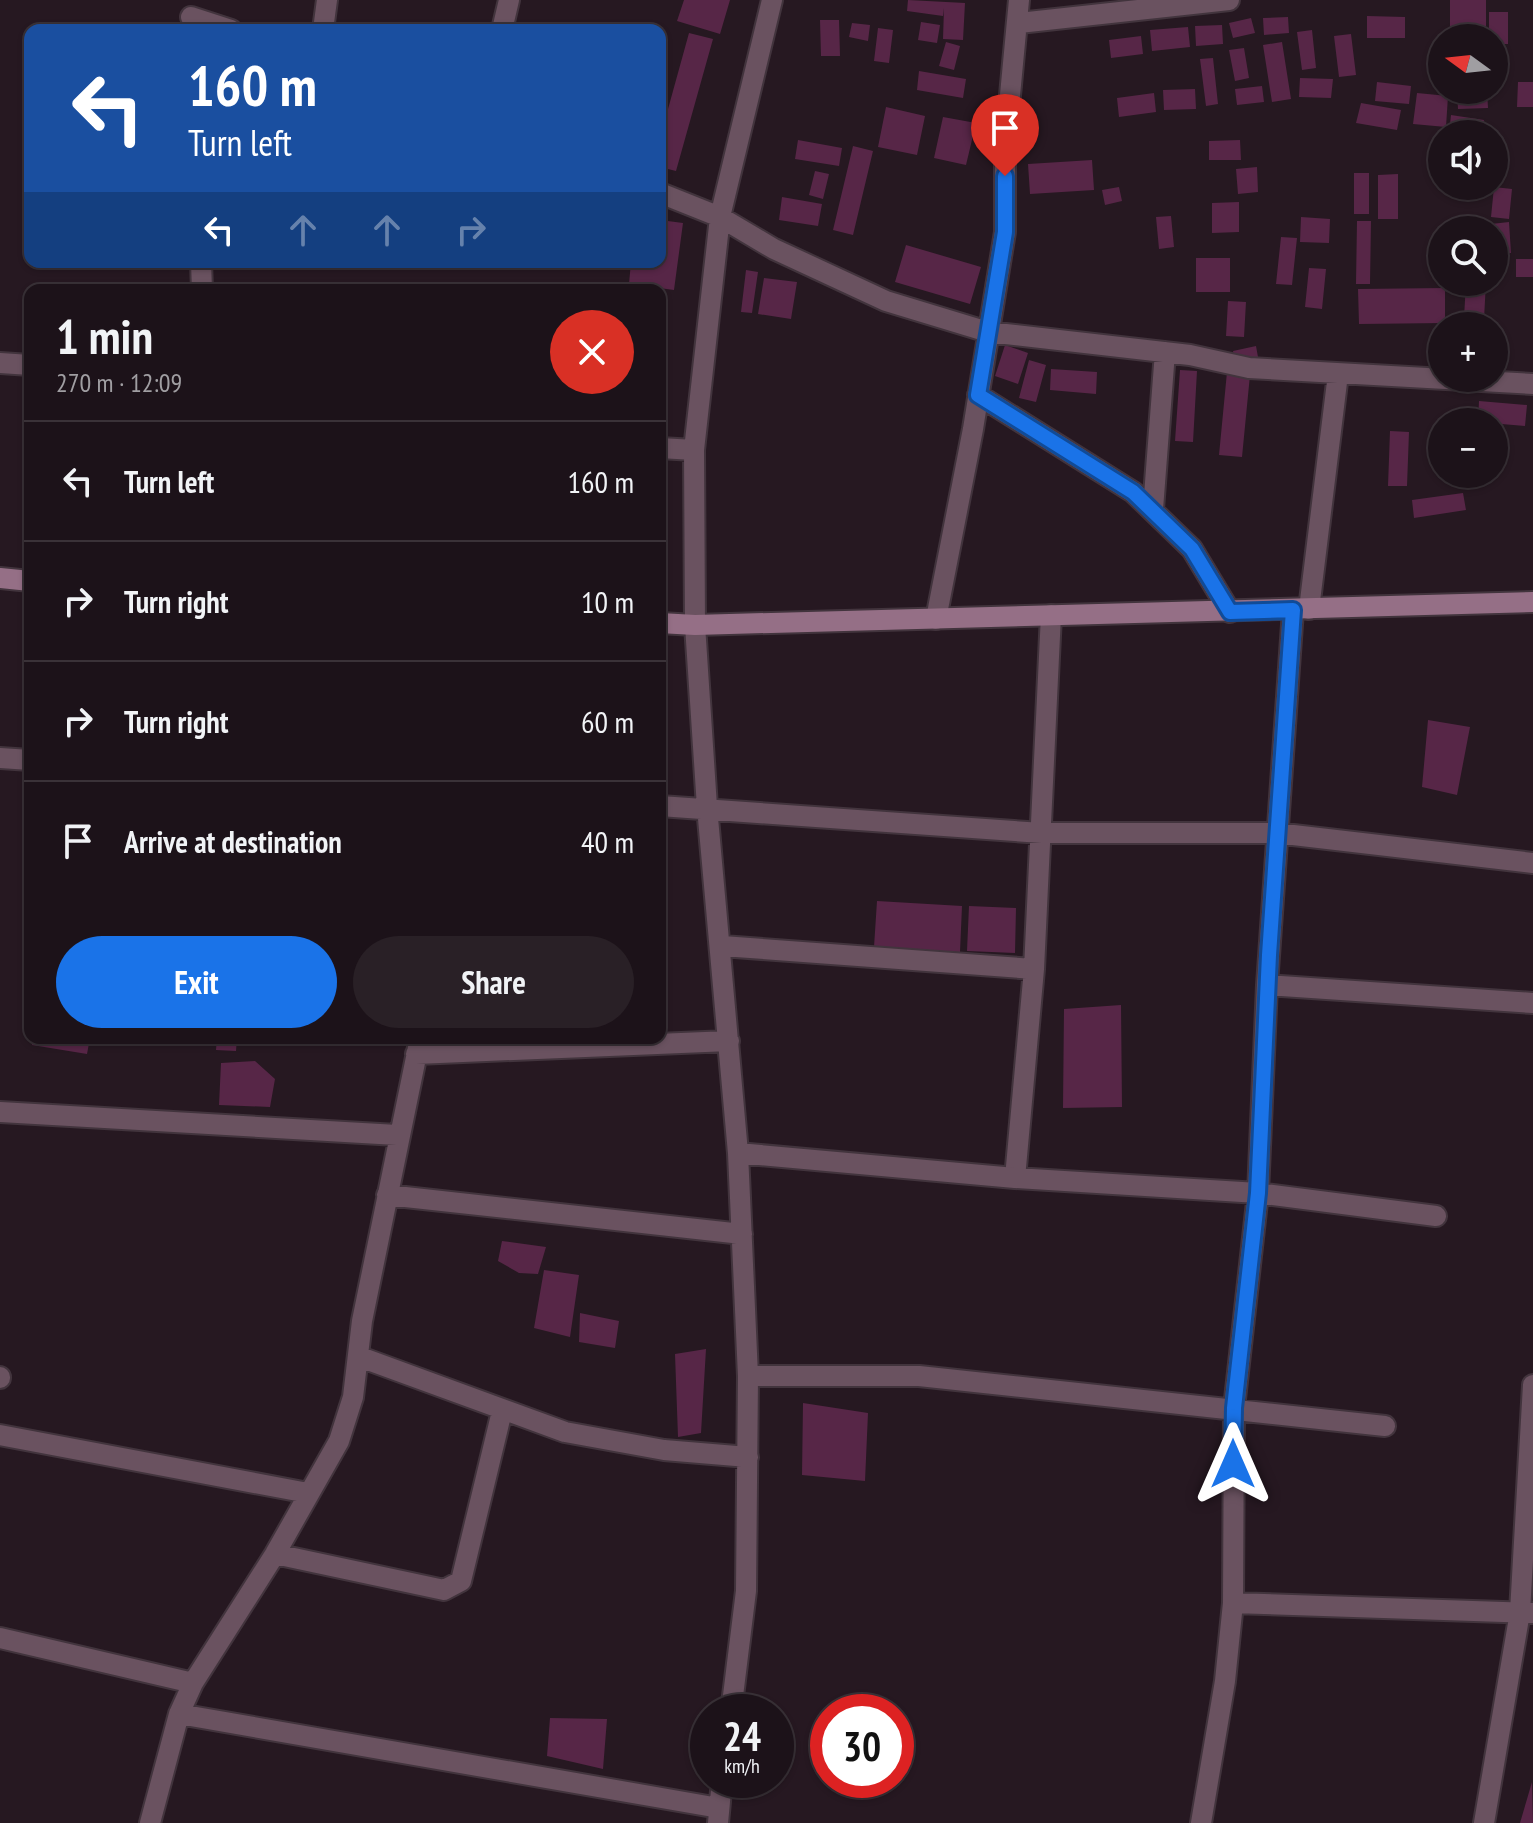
<!DOCTYPE html>
<html lang="en">
<head>
<meta charset="utf-8">
<style>
  body { margin:0; font-family:"PT Sans Narrow",sans-serif; background:#292026; color:#f1f3f6; height:100vh; display:flex; flex-direction:column; font-size:30px; white-space:nowrap }
  * { box-sizing:border-box; margin:0 }
  p { font-size:26px; color:#a09ea2 }
  .icon { flex:none; width:44px; height:44px; fill:none; stroke:currentColor; stroke-width:2; stroke-linecap:round; stroke-linejoin:round }
  .map { position:relative; flex:1; overflow:hidden }
  .details { position:absolute; left:24px; top:284px; width:642px; height:760px; display:flex; flex-direction:column; background:#1c1219; border-radius:16px; box-shadow:0 2px 6px #0004,0 0 0 2px #3a3238 }
  .details>* { flex:none }
  .banner { position:absolute; left:24px; top:24px; width:642px; height:244px; border-radius:16px; box-shadow:0 2px 6px #0004,0 0 0 2px #3a3238; background:#1a4fa0; color:#fff; overflow:hidden }
  .needle { width:52px; rotate:285deg }
  .tools { position:absolute; left:1428px; top:24px; display:grid; gap:16px }
  .tools a { display:grid; place-items:center; width:80px; height:80px; border-radius:50%; background:#1c1219; box-shadow:0 2px 6px #0004,0 0 0 2px #3a3238; font-size:40px }
  .speed { position:absolute; left:690px; top:1694px; display:flex; gap:16px; font-size:40px; font-weight:700; text-align:center }
  .speed>* { display:grid; place-content:center; width:104px; height:104px; border-radius:50%; background:#1c1219; box-shadow:0 2px 6px #0004,0 0 0 2px #3a3238; line-height:1 }
  .speed small { font-size:20px; font-weight:400 }
  .speed .limit { border:12px solid #d22; background:#fff; color:#111 }
  .pin { position:absolute; display:grid; place-items:center; width:68px; height:68px; color:#fff; margin:-82px -34px; border-radius:50% 50% 50% 0; rotate:-45deg; box-shadow:0 0 8px #0007 }
  .pin .icon { rotate:45deg }
  .me { position:absolute; width:88px; margin:-44px; rotate:0deg; stroke-linejoin:round; filter:drop-shadow(0 0 6px #0008) }
  .turn { display:flex; align-items:center; gap:28px; height:168px; padding:0 32px; font-size:36px }
  .turn .icon { width:104px; height:104px; stroke-width:2.5 }
  .turn b { display:block; font-size:56px; line-height:68px }
  .lanes { display:flex; align-items:center; height:76px; padding:0 32px; background:#0003; justify-content:center; gap:40px; direction:ltr }
  .lanes .off { opacity:.35 }
  .round { display:grid; place-items:center; flex:none; width:84px; height:84px; border-radius:42px; background:#292026 }
  .overview { display:flex; align-items:center; justify-content:space-between; height:136px; padding:0 32px }
  h1 { font-size:48px; font-weight:700; line-height:60px }
  .primary-button { display:flex; gap:16px; margin-top:auto; padding:16px 32px }
  .primary-button a { flex:1; height:92px; border-radius:48px; background:#1a73e8; color:#fff; font-size:32px; font-weight:700; line-height:92px; text-align:center }
  .primary-button a+a { background:#292026; color:#f1f3f6 }
  ul { padding:0; list-style:none }
  li { display:flex; align-items:center; gap:24px; height:120px; padding:0 32px; border-top:2px solid #3a3238 }
  li div { flex:1 }
  li b { display:block; font-size:30px }
  li em { font-style:normal }
  .map>svg:first-child { display:block }
  .building { fill:#572647 }
  .lines { fill:none; stroke-linecap:round; stroke-linejoin:round }
  .street-casing { stroke:#42343d; stroke-width:24 }
  .secondary-casing { stroke:#42343d; stroke-width:24 }
  .street { stroke:#6a5260; stroke-width:20 }
  .secondary { stroke:#956f86; stroke-width:20 }
  .route-casing { stroke:#114b97; stroke-width:20 }
  .route { stroke:#1a73e8; stroke-width:14 }
</style>
</head>
<body>
<div class="map">
<svg width="1533" height="1823" viewBox="0 0 1533 1823">
  <rect width="100%" height="100%" fill="#261821"/>
  <path class="building" d="M684,0h46l-10,34 -43,-13z
    M908,0l57,3 -2,37 -20,-1 1,-31 -1,8 -36,-5z
    M1450,0h36v26h-36z
    M1489,12h19v32h-14v-6h-5z
    M1367,16l38,1v21h-38z
    M1288,17l1,16 -25,2 -1,-17z
    M1251,18l4,15 -22,5 -4,-15z
    M820,20h19l1,36h-19z
    M921,22l19,3 -3,18 -19,-3z
    M852,23l18,2 -2,16 -19,-4z
    M1222,25l1,19 -27,2 -1,-20z
    M1188,27l2,20 -38,4 -2,-21z
    M878,28l15,2 -4,33 -15,-2z
    M1312,30l4,38 -14,2 -5,-38z
    M689,33l24,6 -37,132 -16,-4v-29z
    M1351,34l5,41 -17,2 -5,-41z
    M1141,36l2,18 -32,4 -2,-18z
    M946,42l14,4 -6,24 -15,-4z
    M1282,42l9,57 -19,3 -9,-57z
    M1244,48l5,30 -14,3 -6,-31z
    M1213,58l5,46 -12,2 -6,-47z
    M919,71l47,8 -3,19 -46,-8z
    M1300,78l33,1 -2,19 -32,-1z
    M1377,82l34,4 -2,18 -34,-3z
    M1518,82h15v25h-16z
    M1262,86l2,16 -27,3 -2,-16z
    M1195,89l1,20 -32,1 -1,-20z
    M1457,90h30l1,18 -30,1z
    M1154,93l2,19 -37,5 -2,-19z
    M1417,93l31,3 -2,31 -33,-3z
    M1361,103l40,7 -4,20 -41,-7z
    M886,107l39,9 -8,39 -39,-8z
    M1451,115l33,5 -3,14h-32z
    M943,117l33,6 -10,42 -32,-7z
    M798,140l44,8 -3,18 -44,-7z
    M1240,140l1,20h-32v-19z
    M853,146l20,5 -20,84 -20,-5z
    M1092,160l2,30 -64,4 -2,-30z
    M1257,167l1,25 -20,2 -2,-25z
    M815,171l14,3 -6,25 -14,-4z
    M1354,173h15v41h-15z
    M1398,174v45h-20v-44z
    M1119,187l3,14 -17,4 -3,-15z
    M1494,187l18,2 -3,30 -18,-2z
    M782,197l40,7 -4,22 -39,-6z
    M1239,202v30l-27,1v-30z
    M1171,216l3,31 -15,2 -3,-32z
    M1301,217l29,2 -1,24 -29,-1z
    M660,220l23,3 -9,67 -45,-6 2,-22h29z
    M1357,221h14l-1,63h-14z
    M1509,222l2,31 -17,1 -3,-30z
    M1281,237l16,1 -5,47 -16,-1z
    M906,245l75,22 -11,37 -75,-22z
    M1196,258h34v34h-34z
    M1516,259h17v18h-17z
    M1309,268l17,1 -4,40 -17,-2z
    M746,270l12,2 -6,41 -11,-1z
    M764,278l33,4 -6,37 -33,-5z
    M1466,282h20l-2,37 -20,-1z
    M1445,288v35l-86,1 -1,-35z
    M1228,301l18,1 -2,35 -18,-1z
    M1005,345l23,8 -10,31 -23,-8z
    M1256,346l2,11 -23,4 -2,-10z
    M1029,360l17,5 -10,37 -17,-4z
    M1051,369l46,3 -1,22 -46,-4z
    M1180,370l17,1 -4,71 -18,-1z
    M1227,372l23,3 -8,82 -23,-2z
    M1479,401l48,4 -2,21 -47,-4z
    M1390,431l19,1 -2,54h-19z
    M1463,493l3,17 -52,8 -2,-18z
    M1428,720l42,7 -13,68 -35,-8z
    M877,901l85,5 -2,46 -86,-5z
    M969,906l47,2 -1,45 -48,-2z
    M1121,1005l1,102 -59,1 1,-99z
    M33,1038h57l-3,16 -55,-9z
    M217,1038h20l-1,13 -20,-1z
    M255,1061l20,18 -5,28 -51,-2 2,-42z
    M502,1241l44,6 -8,27 -19,-1 -21,-12z
    M544,1270l35,5 -9,62 -36,-9z
    M580,1313l39,8 -4,27 -36,-6z
    M706,1349l-5,84 -23,4 -3,-83z
    M803,1403l65,10 -3,68 -63,-6z
    M550,1718l57,1 -4,50 -56,-13z
    M1532,1782l1,41h-13z"/>
  <g class="lines">
    <g class="street-casing">
      <path id="street" d="M191,17l40,13
        M1019,23l210,-23
        M323,30l4,-30
        M502,30l7,-30
        M660,193l60,24 54,32 112,52 102,31 202,23 59,13 284,16
        M201,262l1,28
        M0,363l30,2
        M978,395l155,97 59,57 38,63
        M660,448l34,2
        M1153,509l12,-157
        M1309,609l29,-235
        M936,619l37,-190 32,-197v-84l14,-148
        M0,758l30,2
        M660,806l382,27h234l257,30
        M722,946l312,23
        M1267,985l266,18
        M416,1054l313,-13
        M0,1112l397,23
        M738,1153l277,25 243,15 178,23
        M1015,1178l19,-209 17,-354
        M387,1195l355,39
        M360,1357l205,75 99,18 84,7
        M748,1376h171l466,50
        M0,1377v1
        M0,1435l308,58
        M275,1554l169,36 17,-9 41,-170
        M1233,1603l300,10
        M0,1638l193,45
        M731,1712l15,-121 2,-215 -10,-223 -31,-346 -12,-182 -1,-175 26,-233 52,-217
        M179,1714l540,94
        M150,1823l29,-109 14,-31 82,-129 64,-113 14,-44 9,-76 58,-283
        M718,1823l4,-43
        M1201,1823l24,-142 8,-78 1,-195 24,-215 9,-208 26,-375
        M1484,1823l36,-211 13,-227"/>
    </g>
    <g class="secondary-casing">
      <path id="secondary" d="M0,578l30,3
        M660,623l35,2 838,-23"/>
    </g>
    <use href="#street" class="street"/>
    <use href="#secondary" class="secondary"/>
  </g>
  <g class="lines">
    <g class="route-casing">
      <path id="route" d="M1005,176v56l-27,163 155,97 59,57 38,63 63,-2 -24,345 -11,238 -24,215 -1,56"/>
    </g>
    <use href="#route" class="route"/>
  </g>
</svg>
<div class="tools">
<a><svg class="needle" viewBox="-14 -14 28 28"><path d="M0-13l5 13h-10z" fill="#e53935"/><path d="M0 13l5-13h-10z" fill="#a09ea2"/></svg></a>
<a><svg class="icon" aria-label="sound" viewBox="0 0 24 24"><path d="M4 9h4l5-4v14l-5-4H4zM17 9q2 3 0 6"/></svg></a>
<a><svg class="icon" aria-label="search" viewBox="0 0 24 24"><circle cx="10" cy="10" r="6"/><path d="M15 15l6 6"/></svg></a>
<a>+</a>
<a>−</a>
</div>
<div class="speed"><div>24<small>km/h</small></div><div class="limit">30</div></div>
<div class="pin" style="left:1005px;top:176px;background:#d93025"><svg class="icon" aria-label="arrive" viewBox="0 0 24 24"><path d="M6 21V4h12l-3 4 3 4H6"/></svg></div>
<svg class="me" style="left:1233px;top:1464px" viewBox="-20 -20 40 40"><path d="M0-17L14 15 0 8-14 15z" fill="#1a73e8" stroke="#fff" stroke-width="4"/></svg>
<div class="banner">
<div class="turn"><svg class="icon" aria-label="left" viewBox="0 0 24 24"><path d="M17 20v-9H6M10 6l-5 5 5 5"/></svg><div><b>160 m</b>Turn left</div></div>
<div class="lanes"><svg class="icon" aria-label="left" viewBox="0 0 24 24"><path d="M17 20v-9H6M10 6l-5 5 5 5"/></svg><svg class="icon off" aria-label="ahead" viewBox="0 0 24 24"><path d="M12 20V5M6 11l6-6 6 6"/></svg><svg class="icon off" aria-label="ahead" viewBox="0 0 24 24"><path d="M12 20V5M6 11l6-6 6 6"/></svg><svg class="icon off" aria-label="right" viewBox="0 0 24 24"><path d="M7 20v-9h11M14 6l5 5-5 5"/></svg></div>
</div>
<section class="details">
<div class="overview"><div><h1>1 min</h1><p>270 m · 12:09</p></div><a class="round" style="background:#d93025;color:#fff"><svg class="icon" aria-label="close" viewBox="0 0 24 24"><path d="M6 6l12 12M18 6L6 18"/></svg></a></div>
<ul>
<li><svg class="icon" aria-label="left" viewBox="0 0 24 24"><path d="M17 20v-9H6M10 6l-5 5 5 5"/></svg><div><b>Turn left</b></div><em>160 m</em></li>
<li><svg class="icon" aria-label="right" viewBox="0 0 24 24"><path d="M7 20v-9h11M14 6l5 5-5 5"/></svg><div><b>Turn right</b></div><em>10 m</em></li>
<li><svg class="icon" aria-label="right" viewBox="0 0 24 24"><path d="M7 20v-9h11M14 6l5 5-5 5"/></svg><div><b>Turn right</b></div><em>60 m</em></li>
<li><svg class="icon" aria-label="arrive" viewBox="0 0 24 24"><path d="M6 21V4h12l-3 4 3 4H6"/></svg><div><b>Arrive at destination</b></div><em>40 m</em></li>
</ul>
<div class="primary-button"><a>Exit</a><a>Share</a></div>
</section>
</div>
</body>
</html>
